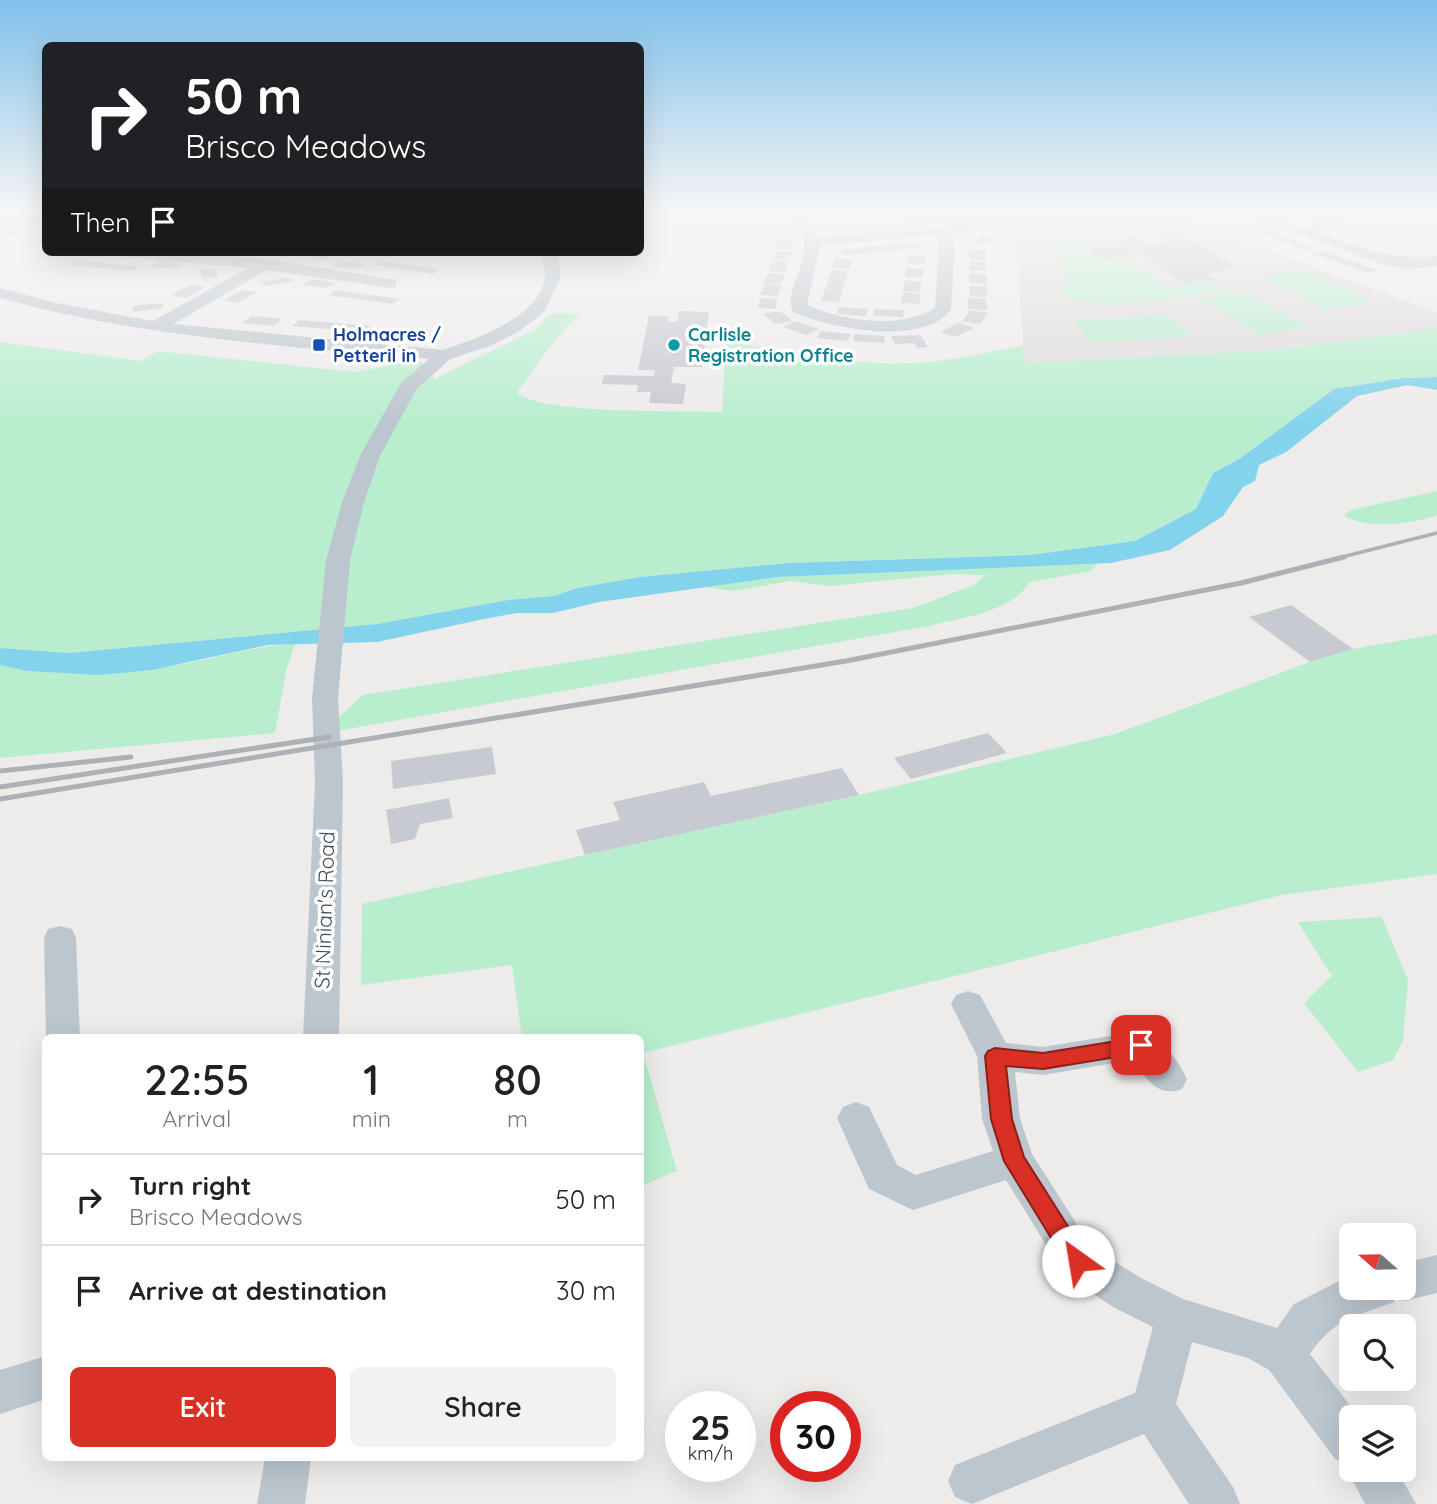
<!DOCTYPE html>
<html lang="en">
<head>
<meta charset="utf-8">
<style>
  body { margin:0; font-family:Quicksand,sans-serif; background:#f2f2f2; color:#222; height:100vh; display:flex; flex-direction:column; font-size:26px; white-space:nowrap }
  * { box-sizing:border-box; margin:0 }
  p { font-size:23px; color:#767676 }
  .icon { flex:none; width:38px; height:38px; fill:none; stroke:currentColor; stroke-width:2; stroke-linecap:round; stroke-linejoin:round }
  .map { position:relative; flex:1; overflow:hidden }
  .side { position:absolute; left:42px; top:1034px; width:602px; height:427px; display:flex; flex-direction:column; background:#fff; border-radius:10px; box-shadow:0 7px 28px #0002 }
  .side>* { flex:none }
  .top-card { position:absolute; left:42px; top:42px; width:602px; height:214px; border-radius:10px; box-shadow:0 7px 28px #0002; background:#202124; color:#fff; overflow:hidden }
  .needle { width:46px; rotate:290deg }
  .buttons { position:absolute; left:1339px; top:1223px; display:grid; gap:14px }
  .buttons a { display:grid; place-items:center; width:77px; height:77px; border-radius:10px; background:#fff; box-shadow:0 7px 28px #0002; font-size:35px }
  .speed { position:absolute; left:665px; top:1391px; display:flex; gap:14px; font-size:35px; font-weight:700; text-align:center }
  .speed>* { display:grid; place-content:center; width:91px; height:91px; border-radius:50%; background:#fff; box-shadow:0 7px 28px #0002; line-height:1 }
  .speed small { font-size:18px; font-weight:400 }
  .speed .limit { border:10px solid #d22; background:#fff; color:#111 }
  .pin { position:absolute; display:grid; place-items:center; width:60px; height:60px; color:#fff; margin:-30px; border-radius:14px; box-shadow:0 4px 10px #0006 }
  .me { position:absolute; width:77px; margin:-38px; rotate:328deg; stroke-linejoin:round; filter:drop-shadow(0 0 5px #0008) }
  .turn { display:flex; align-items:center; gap:24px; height:147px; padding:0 28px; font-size:32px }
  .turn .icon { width:91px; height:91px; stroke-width:2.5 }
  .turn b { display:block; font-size:49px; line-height:60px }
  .then { display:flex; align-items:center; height:66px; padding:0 28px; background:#0003; gap:14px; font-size:26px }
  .eta { display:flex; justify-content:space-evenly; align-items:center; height:119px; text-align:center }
  .eta b { font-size:42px; font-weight:600; line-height:49px }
  .cta { display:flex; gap:14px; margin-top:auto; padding:14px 28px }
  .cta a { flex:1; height:80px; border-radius:10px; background:#d93025; color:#fff; font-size:28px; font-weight:600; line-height:80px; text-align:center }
  .cta a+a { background:#f2f2f2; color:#222 }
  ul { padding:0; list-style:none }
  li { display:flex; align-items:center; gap:21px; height:91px; padding:0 28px; border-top:2px solid #e0e0e0 }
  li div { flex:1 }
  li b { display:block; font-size:26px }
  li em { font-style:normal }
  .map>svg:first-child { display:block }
  .education { fill:#dfdcdd }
  .green { fill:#b8eece }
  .water { fill:#84d3ec }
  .building { fill:#c8cad1 }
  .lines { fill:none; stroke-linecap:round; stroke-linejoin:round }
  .minor { fill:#bcc6ce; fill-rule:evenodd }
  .rail-far1 { stroke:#adb1b6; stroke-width:3.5 }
  .rail { stroke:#adb1b6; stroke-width:5 }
  .route { fill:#d93025; stroke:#8d1f18; stroke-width:2 }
  .transit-dot { fill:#1a4fb4; stroke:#fff; stroke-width:2.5 }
  .culture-dot { fill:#0f9aa8; stroke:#fff; stroke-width:2.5 }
  .labels { text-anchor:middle; stroke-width:7; stroke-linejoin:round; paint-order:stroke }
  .far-transit-label { font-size:18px; font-weight:bold; fill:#164399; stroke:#fff; text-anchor:start }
  .far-culture-label { font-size:18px; font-weight:bold; fill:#0d838f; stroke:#fff; text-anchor:start }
  .street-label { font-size:21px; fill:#444e59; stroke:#fff }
</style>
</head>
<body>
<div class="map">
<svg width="1437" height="1504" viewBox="0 0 1437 1504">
  <rect width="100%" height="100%" fill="#eeebeb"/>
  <path class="education" d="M1143,214h31l263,99v15l-160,22 -253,13 -8,-135z"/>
  <path class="green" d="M1143,214h31l19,7 -60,3 -12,-7z
    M1016,228l28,13 35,1 23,18 26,-2 38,29 47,-7 17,12 -123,13 -53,-10 11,-3 -8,-48 -39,3z
    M1310,270l62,33 -47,7 -60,-33z
    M1248,293l62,35 -50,7 -60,-36z
    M550,313h30l-33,37 -30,43c27,22 164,17 205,19l4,-71c51,9 102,20 154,22 47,3 97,-8 143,-18l2,18 252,-13 160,-22v49h-29l-75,12 -94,70 -26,14 -17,36 -61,32 -105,14 -241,8 -149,14 -63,11 -23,8 -46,4 -131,24 -308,29 -69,-5v-306l141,19 17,-10 196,21 64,-12 17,19 99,-49z
    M1169,315l23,22 -100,5 -19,-22z
    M1437,491v24c-27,9 -67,15 -93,1l7,-6z
    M1098,563l-7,8 -61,11c-20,31 -67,35 -101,44l-592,105 1,-13 25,-23 550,-87 61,-23 11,-10 -33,-1 -122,12 -39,-5 -58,10 -28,-4 73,-10z
    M1437,634v240l-155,21 -639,158 34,118 -36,15 -1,-148h-118l-10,-73 -151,20 1,-81 497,-109 256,-61 195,-72 43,-13z
    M295,644l-9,27 -11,62 -275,25v-93c67,14 133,9 199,-4 32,-7 63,-16 96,-17z
    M1382,917l26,63 -5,61 -10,19 -35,12 -54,-69 28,-27 -34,-54z"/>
  <path class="water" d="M1437,377v13l-29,-5 -51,11 -71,56 -27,13 -4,16 -12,6 -20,29 -53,34 -59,13 -333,14 -179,25 -46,11h-36l-33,6 -107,23 -109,3 -116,25 -52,5 -73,-4 -27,-6v-17l69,5 308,-29 131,-24 46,-4 23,-8 63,-11 149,-14 241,-8 105,-14 61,-32 17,-36 26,-14 95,-70 69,-11z"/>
  <path class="building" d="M977,215l7,5 -23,3 -6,-5z
    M950,218l7,4 -23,3 -7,-5z
    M922,221l7,5 -24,3 -6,-5z
    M1162,222l51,31 24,15 -32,6 10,6 -32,3 -46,-31 -7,1 5,3 -33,4 -15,-11 34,-3 10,2 -17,-9 22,-2 11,7 21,-2 -27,-18z
    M841,224l23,4 -8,5 -23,-5z
    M894,224l6,5 -24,2 -6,-5z
    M13,229l12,2 -25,8v-5z
    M1264,229l51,19 -10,2 -51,-18z
    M985,235l13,4 -14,6 -14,-3z
    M777,240h16v9h-17z
    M915,242l6,5 -76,9 -6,-6z
    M969,250h17v10l-16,-1z
    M1322,250l55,20 -10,3 -55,-20z
    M776,251l16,1 -4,8 -16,-1z
    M310,252h16l4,7 -15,2z
    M909,255l17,1 -2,9 -17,-1z
    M835,258l17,1 -3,10 -17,-1z
    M77,260l47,5 16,1 -8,5 -63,-6z
    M158,261l13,2 13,1 -9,5 -26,-2z
    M341,261l12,1 12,2 -8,5 -25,-3z
    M379,261l47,6 14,3 -7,4 -61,-9z
    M772,261l17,1 -4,10 -17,-1z
    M969,261l17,1v9h-17z
    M213,268l6,8 -15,3 -6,-9z
    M907,268l17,1 -2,9 -17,-1z
    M832,270l16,1 -9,31 -18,-1z
    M768,273l17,1 -4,10 -17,-1z
    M969,273l17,1 1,10 -18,-1z
    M289,277l4,4 -28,5 -4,-4z
    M311,279l13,2 12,2 -10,5 -24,-3z
    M905,280l17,2 -2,10 -17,-1z
    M765,284l17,1 -5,11 -17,-1z
    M191,285l14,2 -19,11 -15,-3z
    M969,286h18v11l-17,-1z
    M243,290l14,2 -19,11 -15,-3z
    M336,290l49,7 15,2 -8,5 -64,-9z
    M903,292l18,2 -2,10 -18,-1z
    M760,298l17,1 -1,10 -18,-1z
    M968,298l18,1 1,11 -19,-1z
    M163,303v5l-30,4 -1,-6z
    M838,307l30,2 -2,7 -29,-2z
    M874,309l30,1 -1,7 -30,-1z
    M970,310l18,3 -8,11 -18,-3z
    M679,311l30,1 -7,55h-28l-3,16 15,1 -3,20 -34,-1 2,-11h-14l1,-7 -36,-1 2,-9 50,1 1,-6h-17l11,-54h20l-1,5 9,1z
    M780,311l13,10 -17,3 -13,-10z
    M252,316l15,1 15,2 -9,7 -30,-3z
    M299,320l37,3 35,3 -6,6 -73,-6z
    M795,321l24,8 -12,6 -24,-8z
    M959,323l15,5 -19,9 -15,-5z
    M821,331l30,3 -4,7 -30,-3z
    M854,334l31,2 -1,7 -31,-2z
    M920,335l8,12 -10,1 -4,-5 -19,1 -4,-8z
    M1291,605l62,44 -43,13 -61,-45z
    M988,733l19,20 -96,26 -17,-21z
    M492,747l4,27 -103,15 -2,-28z
    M842,768l17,27 -274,60 -9,-25 44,-10 -7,-18 91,-20 7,14z
    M449,798l4,20 -33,6 -5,15 -24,5 -5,-34z"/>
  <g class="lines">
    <path class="minor" d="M789,214h15l15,23 249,-23h48l-7,4 -160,16 6,9 -4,67c-30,37 -121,18 -158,2 -11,-21 20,-53 9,-80 -3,-8 -9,-12 -13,-18zM935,235l4,8 -4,65c-36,22 -91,13 -128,-3l13,-59z
      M1243,214h20l42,14 32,-14h18l-37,19c43,14 73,28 119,23v10l-29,3 -26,-5z
      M46,215v8l-46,5v-8z
      M117,252h57l93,7 129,21v6l-6,2 -123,-18 -94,54 270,26c33,-11 100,-33 102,-76 0,-7 -3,-15 -4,-22h16l4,24 -17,36 -23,18 -29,15 -42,14 -34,31 -36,66 -16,46 -14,59 -12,137 5,84 -4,256h-36l12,-256 -3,-84 14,-137 16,-59 18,-46 41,-73 28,-24c-145,-13 -288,-22 -429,-61v-10l56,15 97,18 95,-53 -123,-11z
      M60,926l12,3 4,9 4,100 -34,2 -2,-102 4,-9z
      M968,991l12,4 26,48 37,4 98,-16c20,6 37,29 46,48l-5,10c-25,9 -35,-10 -49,-29l-90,15 -28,-3 5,47 12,35 60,94 51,31 40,20 94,29 17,-24 49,-25 8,-3v12h53v-25l33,-8v38l-33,8 -9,-3 -1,4c-37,14 -61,17 -84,52l50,64h-9v52h46l19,34h-51l-18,-34 2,-5 -14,-6 -66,-89 -21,-12 -56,-16 -16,62 57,83 7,17h-51l-45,-70 -172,70 -17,-7 -7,-16 7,-16 180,-72 18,-66 -40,-20 -49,-33 -58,-94 -93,30 -44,-21 -32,-71 6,-11 13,-5 13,5 28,58 19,10 77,-24 -11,-32 -5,-63 -26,-52 5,-9z
      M46,1356v43l-46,15v-44z
      M265,1458h46l-6,46h-48z"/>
    <path class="rail-far1" d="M1338,558l99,-25"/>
    <path class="rail" d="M0,771l131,-14
      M0,787l329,-50
      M0,799l846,-138 395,-78 103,-26"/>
  </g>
  <linearGradient id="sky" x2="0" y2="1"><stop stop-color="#80c0ea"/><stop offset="0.5" stop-color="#f7f6f6"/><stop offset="1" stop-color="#f7f6f6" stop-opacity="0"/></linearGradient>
  <rect width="1437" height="424" fill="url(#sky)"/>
  <path class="route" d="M1141,1037l7,2 3,6 -3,5 -7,3 -98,16 -37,-3 6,53 12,38 66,104 -4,8 -8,3 -8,-3 -66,-108 -13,-42 -6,-63 3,-5 7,-3 48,5z"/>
  <rect class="transit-dot" x="312" y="338" width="14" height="14" rx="3.5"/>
  <circle class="culture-dot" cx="674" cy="345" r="7"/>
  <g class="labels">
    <g class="far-transit-label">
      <text x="333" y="341">Holmacres /<tspan x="333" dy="21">Petteril in</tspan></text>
    </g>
    <g class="far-culture-label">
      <text x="688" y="341">Carlisle<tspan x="688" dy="21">Registration Office</tspan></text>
    </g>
    <g class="street-label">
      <text transform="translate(325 910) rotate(-88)" y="7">St Ninian's Road</text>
    </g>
  </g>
</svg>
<div class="buttons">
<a><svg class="needle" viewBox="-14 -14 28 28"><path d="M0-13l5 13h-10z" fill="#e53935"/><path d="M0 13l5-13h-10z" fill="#767676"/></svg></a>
<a><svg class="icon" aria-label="search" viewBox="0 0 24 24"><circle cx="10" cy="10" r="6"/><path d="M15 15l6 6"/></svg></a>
<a><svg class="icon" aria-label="layers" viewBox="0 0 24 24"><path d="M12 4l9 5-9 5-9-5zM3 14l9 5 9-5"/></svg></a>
</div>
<div class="speed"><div>25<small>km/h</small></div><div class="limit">30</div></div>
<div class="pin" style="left:1141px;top:1045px;background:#d93025"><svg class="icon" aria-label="arrive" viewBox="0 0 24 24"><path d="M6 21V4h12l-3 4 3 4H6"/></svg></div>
<svg class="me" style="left:1078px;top:1261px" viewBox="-20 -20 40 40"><circle r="19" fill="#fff"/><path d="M0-13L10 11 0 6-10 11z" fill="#d93025"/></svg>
<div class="top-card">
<div class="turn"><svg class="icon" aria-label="right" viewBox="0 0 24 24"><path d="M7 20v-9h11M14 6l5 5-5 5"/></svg><div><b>50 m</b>Brisco Meadows</div></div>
<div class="then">Then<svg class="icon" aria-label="arrive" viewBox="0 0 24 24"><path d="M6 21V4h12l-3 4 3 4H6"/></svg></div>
</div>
<section class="side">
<div class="eta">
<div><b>22:55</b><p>Arrival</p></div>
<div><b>1</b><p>min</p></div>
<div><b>80</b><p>m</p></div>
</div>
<ul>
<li><svg class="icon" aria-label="right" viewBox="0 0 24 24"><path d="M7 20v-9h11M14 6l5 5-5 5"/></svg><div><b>Turn right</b><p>Brisco Meadows</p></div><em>50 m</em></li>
<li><svg class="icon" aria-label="arrive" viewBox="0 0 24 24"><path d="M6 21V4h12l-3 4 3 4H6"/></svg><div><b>Arrive at destination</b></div><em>30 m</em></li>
</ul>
<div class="cta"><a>Exit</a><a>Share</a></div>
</section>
</div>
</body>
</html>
